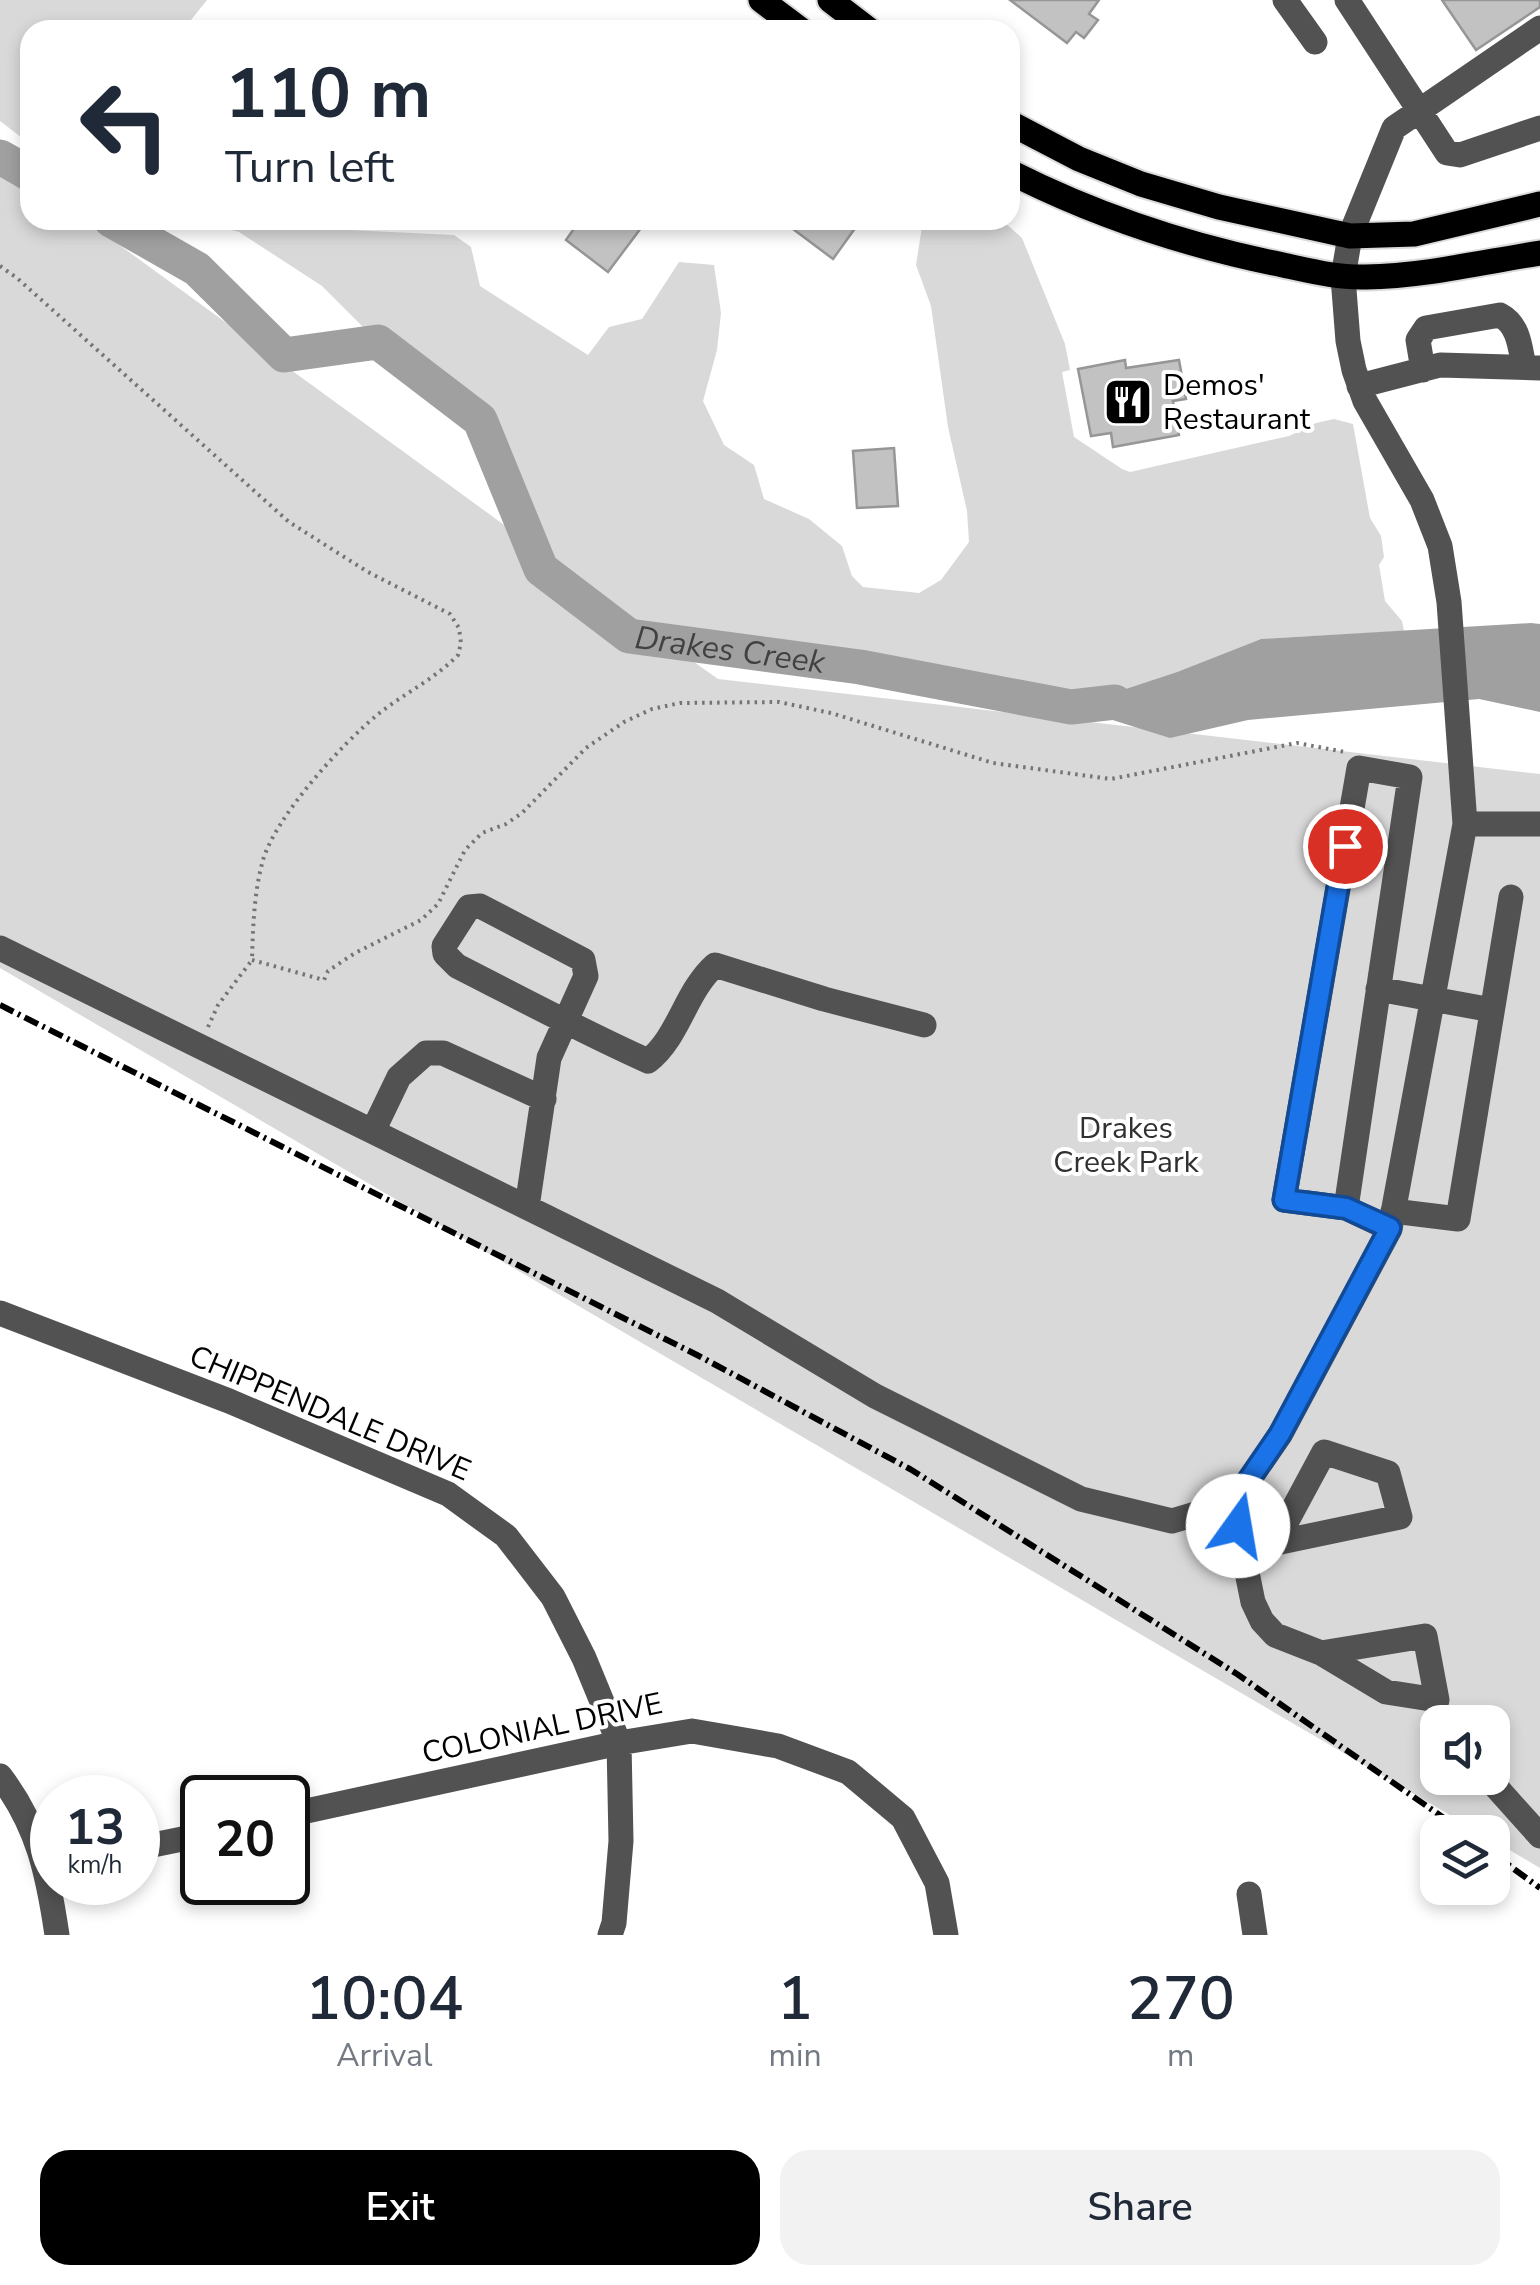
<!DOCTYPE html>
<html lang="en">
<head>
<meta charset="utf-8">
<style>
  body { margin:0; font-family:"Nunito Sans",sans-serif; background:#f2f2f3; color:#1f2937; height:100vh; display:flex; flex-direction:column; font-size:38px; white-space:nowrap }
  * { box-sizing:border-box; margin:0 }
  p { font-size:32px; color:#747a83 }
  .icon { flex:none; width:55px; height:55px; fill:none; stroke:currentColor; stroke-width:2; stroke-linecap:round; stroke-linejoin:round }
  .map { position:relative; height:1935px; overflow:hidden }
  .drawer { display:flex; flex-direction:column; background:#fff; flex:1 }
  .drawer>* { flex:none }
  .banner { position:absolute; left:20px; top:20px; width:1000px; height:210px; border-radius:30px; box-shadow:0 5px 15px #0003; background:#fff; color:#1f2937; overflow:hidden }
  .tools { position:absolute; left:1420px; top:1705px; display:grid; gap:20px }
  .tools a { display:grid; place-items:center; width:90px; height:90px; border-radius:20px; background:#fff; box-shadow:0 5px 15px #0003; font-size:50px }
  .speed { position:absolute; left:30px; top:1775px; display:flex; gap:20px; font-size:50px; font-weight:700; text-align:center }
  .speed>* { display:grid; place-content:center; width:130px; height:130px; border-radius:50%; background:#fff; box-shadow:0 5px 15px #0003; line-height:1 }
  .speed small { font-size:25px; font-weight:400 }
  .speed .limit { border:5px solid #111; border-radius:15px; background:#fff; color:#111 }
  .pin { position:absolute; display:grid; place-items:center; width:85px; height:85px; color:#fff; margin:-42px; border:5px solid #fff; border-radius:50%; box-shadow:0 2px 10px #0007 }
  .me { position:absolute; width:110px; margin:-55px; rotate:13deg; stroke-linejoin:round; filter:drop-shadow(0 0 8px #0008) }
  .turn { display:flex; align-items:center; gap:35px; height:210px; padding:0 40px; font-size:45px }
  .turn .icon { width:130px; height:130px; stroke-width:2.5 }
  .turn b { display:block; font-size:70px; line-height:85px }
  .eta { display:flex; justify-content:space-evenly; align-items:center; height:170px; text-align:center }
  .eta b { font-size:60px; font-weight:600; line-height:70px }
  .button { display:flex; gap:20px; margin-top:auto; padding:20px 40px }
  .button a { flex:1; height:115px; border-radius:30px; background:#000; color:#fff; font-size:40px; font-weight:600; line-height:115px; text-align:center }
  .button a+a { background:#f2f2f3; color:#1f2937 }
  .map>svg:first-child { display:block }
  .green { fill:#d9d9d9; fill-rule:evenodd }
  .water { fill:#a0a0a0 }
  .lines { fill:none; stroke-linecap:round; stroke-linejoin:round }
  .river { stroke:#a0a0a0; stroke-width:35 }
  .building { fill:#c2c2c2; stroke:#969696; stroke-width:2.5 }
  .major-casing { stroke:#dbdbdb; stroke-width:29 }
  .path { stroke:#747474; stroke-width:4; stroke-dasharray:2.5 5; stroke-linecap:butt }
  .minor { stroke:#525252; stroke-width:25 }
  .major { stroke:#000; stroke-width:25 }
  .rail { stroke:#000; stroke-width:6; stroke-dasharray:15 5 2.5 5; stroke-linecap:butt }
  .route-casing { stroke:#114b97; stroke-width:25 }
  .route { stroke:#1a73e8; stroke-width:18 }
  .labels { text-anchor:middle; stroke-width:8; stroke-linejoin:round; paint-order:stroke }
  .poi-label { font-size:30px; fill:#000; stroke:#fff; text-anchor:start }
  .park-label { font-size:30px; fill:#303030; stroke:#fff }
  .street-label { font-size:30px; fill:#000; stroke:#fff }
  .water-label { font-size:32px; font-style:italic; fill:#414141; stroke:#fff }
</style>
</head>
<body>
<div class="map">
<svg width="1540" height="1935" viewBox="0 0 1540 1935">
  <rect width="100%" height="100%" fill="#fff"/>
  <path class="green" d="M0,0h207l-24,30h-153v114l-30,-23z
    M0,159l30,21v40h55l444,323 -49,-123 -102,-78 -56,-56 -83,-54 -43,-12h143l10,10 105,5 17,12 9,39 108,69 21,-28 33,-8 37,-57 35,3 7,48 -4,37 -14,51 21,44 30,20 10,34 45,20 33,27 10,30 11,11 56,6 22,-13 28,-38 -2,-31 -19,-84 -17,-121 -15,-41 7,-45h79l20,18 43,106 5,26 -8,2 12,65 48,32 8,3 159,-36 27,-13 18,-4 19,5 17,94 11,18 3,21 -5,8 6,36 17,20 2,10 -143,8 -84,33 -106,35 -211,-40 -194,-25 52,37 822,95v1094l-47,-28 -1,-8h-13l-1479,-864zM1438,1722h54v56h-54z"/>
  <path class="water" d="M1531,623l9,1v88l-61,-13 -231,21 -78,18 -99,-31 106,-35 84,-33z"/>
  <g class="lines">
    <g class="river">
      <path d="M0,157l30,17"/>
      <path id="s1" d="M111,220l86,49 87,86 94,-13 102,78 61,149 88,67 231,31 211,40 44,-5"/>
    </g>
  </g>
  <path class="building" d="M1010,0h89l-10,14 9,6 -14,18 -8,-6 -9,11z
    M1442,0h98v7l-64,43z
    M580,220h67l-39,52 -42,-32z
    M781,220h80l-28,39z
    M1125,360l1,8 53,-8 7,39 -13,2 6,34 -66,12 -2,-14 -20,3 -13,-67z
    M894,448l4,58 -41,2 -4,-57z"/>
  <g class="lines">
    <g class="major-casing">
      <path id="major" d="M761,0l40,30
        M830,0l39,30
        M1010,123l69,36 62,25 78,23 131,29 64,-2 126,-30
        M1010,172c87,44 178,74 273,93 28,6 55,13 83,12 58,-1 117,-15 174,-24"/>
    </g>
    <path class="path" d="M0,266l17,12 272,244 79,50 82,42 9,14 2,15 -3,12c-23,24 -55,39 -81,60 -36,30 -101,101 -114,145 -9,32 -10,67 -11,100
      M252,960l72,20 4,-9 27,-18 66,-33 17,-16 27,-54 17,-17 24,-9 16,-11 64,-65 38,-26 28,-13 28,-6 99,-1 52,11 162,50 118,16 186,-36 48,9
      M208,1027l10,-22 34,-45"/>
    <path class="minor" d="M1285,0l30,42
      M1347,0l100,153 13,2 80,-27
      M1423,370l-5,-30 8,-12 74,-13c19,10 20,32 24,52
      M1359,386l81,-21 100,3
      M1465,824h75
      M0,948l717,353 158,95 206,103 91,22 61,-18 47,-68 110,-206 75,-405 -16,-222 -9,-56 -18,-46 -57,-99 -11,-31 -6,-29 -5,-64 7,-41 44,-108 146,-100
      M1378,989l114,21
      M373,1131l26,-54 27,-24h17l101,46
      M527,1207l22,-149 37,-82 -3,-16 -103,-54 -11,1 -25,39 1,8 12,12c63,32 126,66 191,95 31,-24 37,-69 67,-96l109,34 100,26
      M1346,1208l64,-431 -51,-9 -75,432 62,8 44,21
      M1393,1211l65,8 53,-322
      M0,1313l229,88 219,93 58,42 47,61 31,61 35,85 2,98 -7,82 -4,12
      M1233,1503l20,99 9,19 13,14 46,18 104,-17 12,64 -51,-8 -65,-39
      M1242,1550l158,-33 -12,-44 -64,-21 -49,91
      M0,1776c38,49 48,98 57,159
      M1488,1778l52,58
      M288,1815l331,-72 73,-12 86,15 70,26 55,46 34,65 9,52
      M138,1848l64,-13
      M1249,1894l6,41"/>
    <use href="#major" class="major"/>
    <path class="rail" d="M0,1005l699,351 211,113 327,205 227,158
      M1492,1853l48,35"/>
  </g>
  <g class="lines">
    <g class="route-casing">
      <path id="route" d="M1238,1526l-5,-23 47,-69 110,-206 -44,-20 -62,-8 61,-354"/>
    </g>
    <use href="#route" class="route"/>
  </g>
  <defs>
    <g id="restaurant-square" transform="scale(2.5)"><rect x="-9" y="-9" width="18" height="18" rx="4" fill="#000" stroke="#fff"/><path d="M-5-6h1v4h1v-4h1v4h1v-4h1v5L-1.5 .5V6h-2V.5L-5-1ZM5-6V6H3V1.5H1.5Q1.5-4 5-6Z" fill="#fff"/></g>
  </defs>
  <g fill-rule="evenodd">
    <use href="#restaurant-square" x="1128" y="402"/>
  </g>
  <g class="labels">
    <g class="poi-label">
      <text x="1163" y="395">Demos'<tspan x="1163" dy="34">Restaurant</tspan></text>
    </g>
    <g class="park-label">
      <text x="1126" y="1138">Drakes<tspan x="1126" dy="34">Creek Park</tspan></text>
    </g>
    <g class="street-label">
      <text transform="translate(330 1413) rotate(23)" y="10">CHIPPENDALE DRIVE</text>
      <text transform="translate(542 1728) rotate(-12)" y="10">COLONIAL DRIVE</text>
    </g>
    <g class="water-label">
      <text dy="11" stroke="none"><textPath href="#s1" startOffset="818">Drakes Creek</textPath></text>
    </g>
  </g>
</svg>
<div class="tools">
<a><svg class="icon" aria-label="sound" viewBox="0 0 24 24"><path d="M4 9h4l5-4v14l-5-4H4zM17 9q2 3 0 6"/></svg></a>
<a><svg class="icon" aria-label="layers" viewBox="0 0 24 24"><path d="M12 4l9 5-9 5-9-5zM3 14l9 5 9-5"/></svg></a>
</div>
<div class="speed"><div>13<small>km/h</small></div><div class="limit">20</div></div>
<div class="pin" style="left:1345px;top:846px;background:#d93025"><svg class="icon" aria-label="arrive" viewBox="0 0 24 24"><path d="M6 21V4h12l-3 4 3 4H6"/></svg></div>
<svg class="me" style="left:1238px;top:1526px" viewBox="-20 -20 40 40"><circle r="19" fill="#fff"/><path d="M0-13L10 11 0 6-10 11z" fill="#1a73e8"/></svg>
<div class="banner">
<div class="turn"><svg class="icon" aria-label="left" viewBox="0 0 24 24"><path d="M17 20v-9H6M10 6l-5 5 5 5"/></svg><div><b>110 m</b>Turn left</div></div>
</div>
</div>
<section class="drawer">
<div class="eta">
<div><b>10:04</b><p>Arrival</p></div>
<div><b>1</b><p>min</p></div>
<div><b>270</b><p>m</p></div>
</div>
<div class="button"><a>Exit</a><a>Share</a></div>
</section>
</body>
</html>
